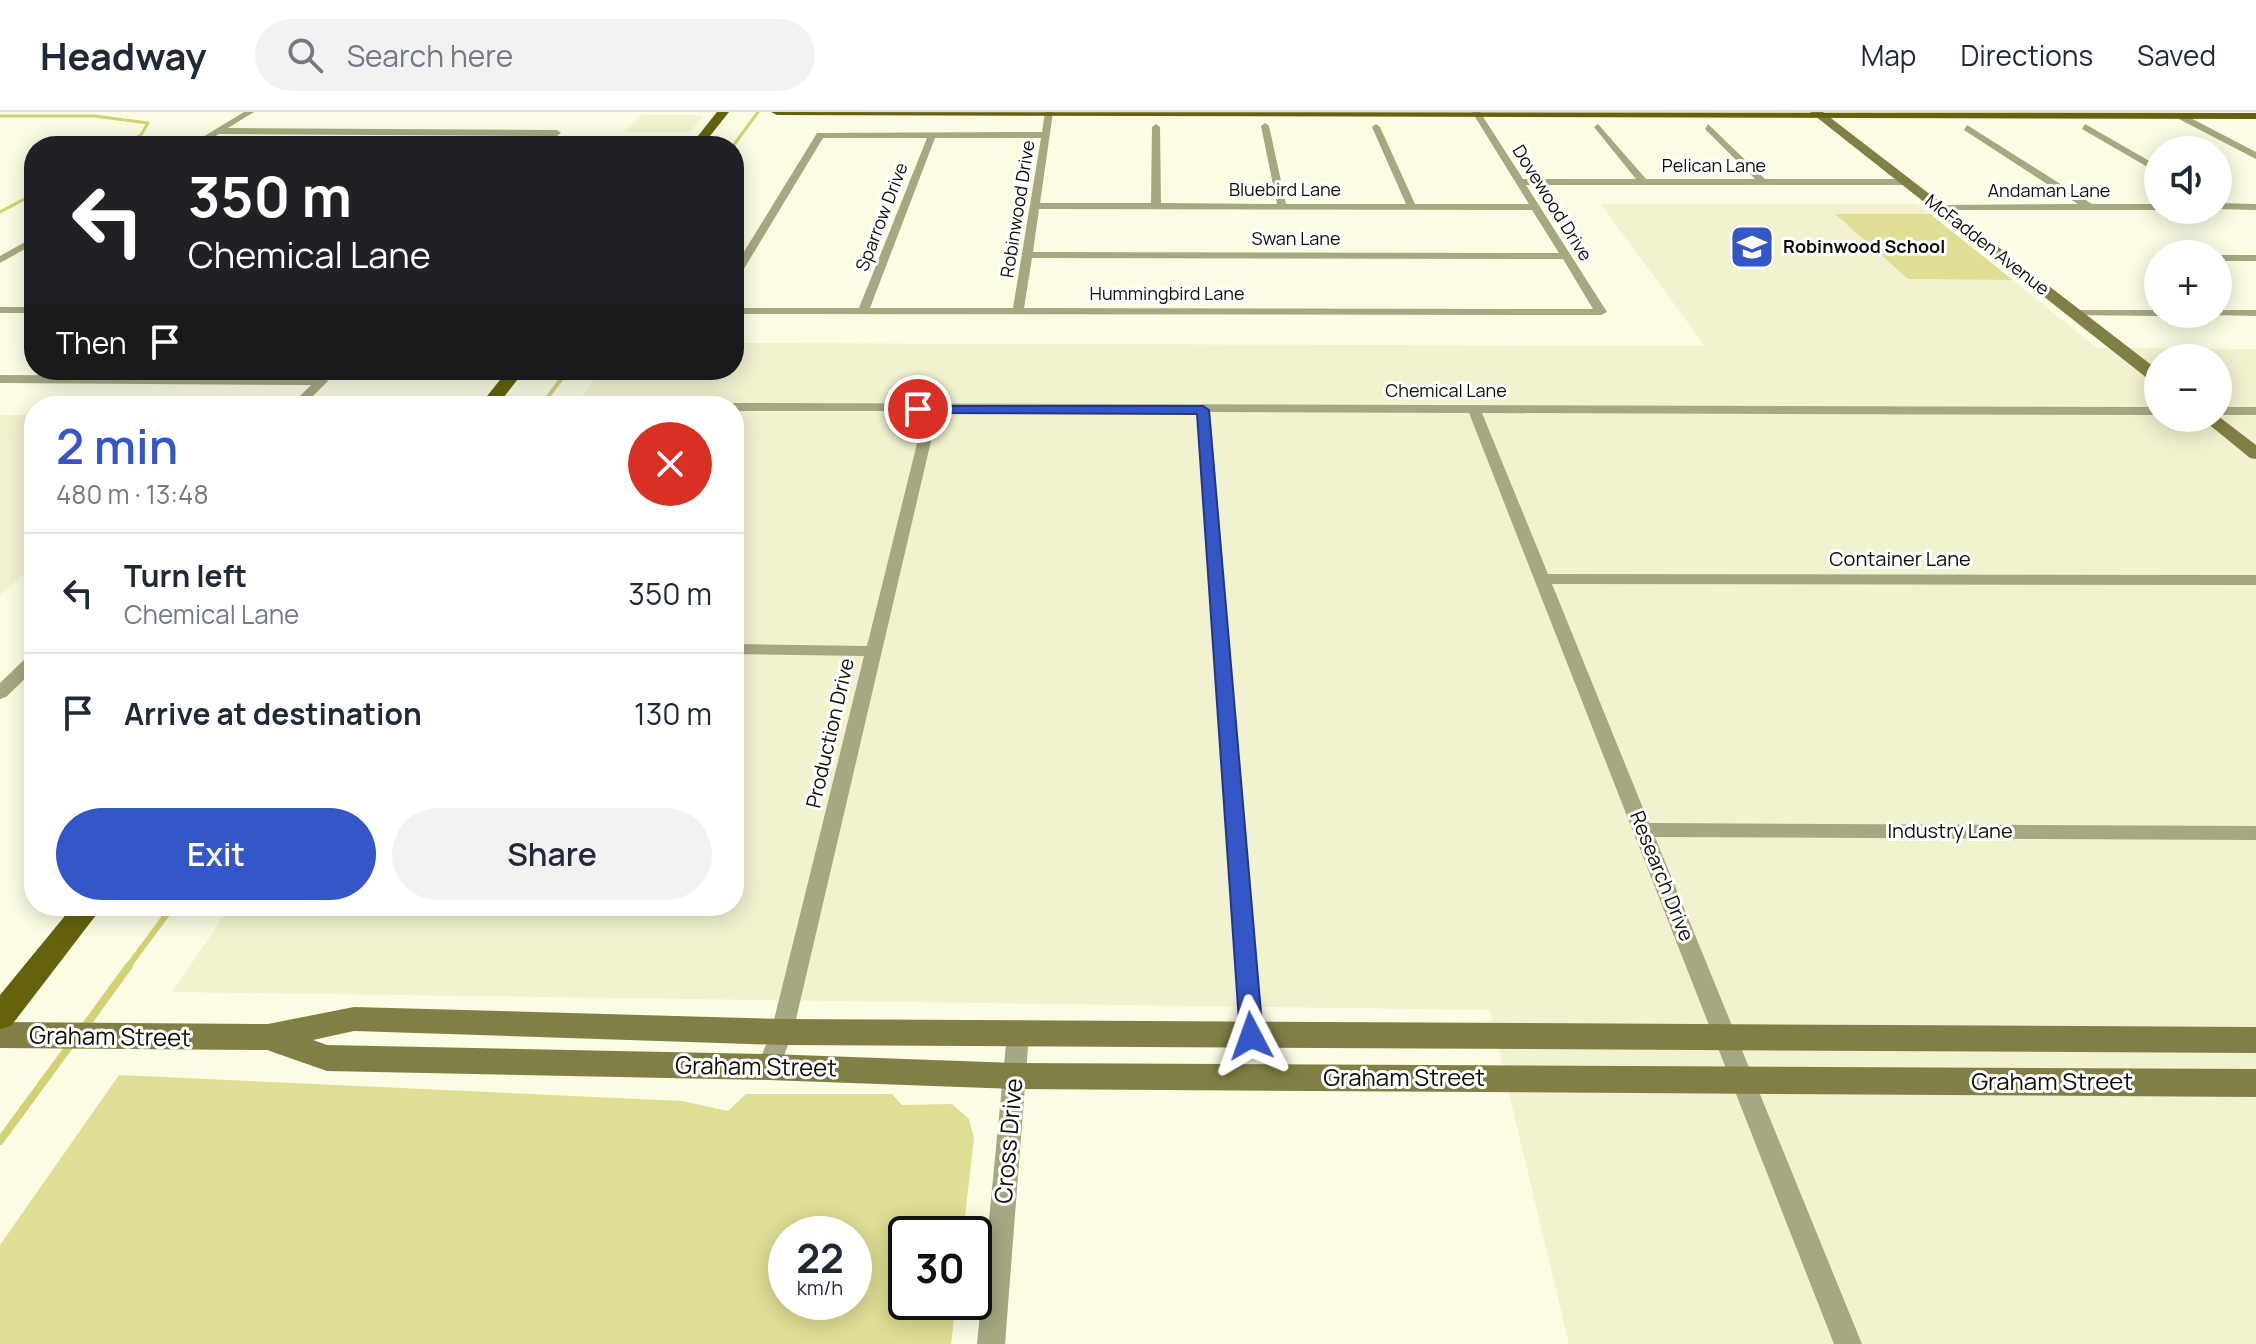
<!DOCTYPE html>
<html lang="en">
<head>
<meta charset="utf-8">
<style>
  body { margin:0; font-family:Manrope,sans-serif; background:#f2f2f3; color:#1f2937; height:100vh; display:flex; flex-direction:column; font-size:30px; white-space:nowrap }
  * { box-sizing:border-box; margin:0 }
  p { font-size:26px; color:#747a83 }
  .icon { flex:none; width:44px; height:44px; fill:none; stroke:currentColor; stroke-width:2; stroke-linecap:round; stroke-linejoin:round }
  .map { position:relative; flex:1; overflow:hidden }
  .side { position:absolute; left:24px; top:284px; width:720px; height:520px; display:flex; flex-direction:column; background:#fff; border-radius:32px; box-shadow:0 4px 20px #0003 }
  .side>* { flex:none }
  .hud { position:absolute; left:24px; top:24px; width:720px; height:244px; border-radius:32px; box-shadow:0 4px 20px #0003; background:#202124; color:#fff; overflow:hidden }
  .buttons { position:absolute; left:2144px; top:24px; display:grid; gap:16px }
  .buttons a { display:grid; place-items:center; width:88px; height:88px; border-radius:50%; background:#fff; box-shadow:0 4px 20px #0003; font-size:40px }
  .speed { position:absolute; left:768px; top:1104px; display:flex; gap:16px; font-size:40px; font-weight:700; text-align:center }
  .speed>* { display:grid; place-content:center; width:104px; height:104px; border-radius:50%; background:#fff; box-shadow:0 4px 20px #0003; line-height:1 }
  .speed small { font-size:20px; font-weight:400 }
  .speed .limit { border:4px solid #111; border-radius:12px; background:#fff; color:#111 }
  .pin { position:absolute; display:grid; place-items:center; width:68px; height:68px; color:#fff; margin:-34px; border:4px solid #fff; border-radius:50%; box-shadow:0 2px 8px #0007 }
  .me { position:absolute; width:88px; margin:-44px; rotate:356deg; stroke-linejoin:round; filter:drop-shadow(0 0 6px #0008) }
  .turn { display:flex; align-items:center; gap:28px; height:168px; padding:0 32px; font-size:36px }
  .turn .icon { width:104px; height:104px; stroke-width:2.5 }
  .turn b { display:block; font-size:56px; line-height:68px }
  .then { display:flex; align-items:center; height:76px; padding:0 32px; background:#0003; gap:16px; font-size:30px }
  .round { display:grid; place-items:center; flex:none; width:84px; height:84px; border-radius:42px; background:#f2f2f3 }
  .head { display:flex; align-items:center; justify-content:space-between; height:136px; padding:0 32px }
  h1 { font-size:48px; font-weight:600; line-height:60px; color:#3556c7 }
  .primary-button { display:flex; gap:16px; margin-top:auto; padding:16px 32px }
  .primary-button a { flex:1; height:92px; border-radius:48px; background:#3556c7; color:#fff; font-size:32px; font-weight:600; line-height:92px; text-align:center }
  .primary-button a+a { background:#f2f2f3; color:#1f2937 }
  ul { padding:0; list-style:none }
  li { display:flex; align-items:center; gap:24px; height:120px; padding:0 32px; border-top:2px solid #e0e1e3 }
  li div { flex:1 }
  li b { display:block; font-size:30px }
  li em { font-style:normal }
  header { display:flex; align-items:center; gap:48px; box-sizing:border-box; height:112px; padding:0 40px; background:#fff; border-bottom:2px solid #e0e1e3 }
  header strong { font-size:38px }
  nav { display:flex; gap:44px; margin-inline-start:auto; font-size:28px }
  .search { width:560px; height:72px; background:#f2f2f3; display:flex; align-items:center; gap:20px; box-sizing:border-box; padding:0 28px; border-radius:44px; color:#747a83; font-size:30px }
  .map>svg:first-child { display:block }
  .built { fill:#f2f2d1; fill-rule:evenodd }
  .green { fill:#dede95; fill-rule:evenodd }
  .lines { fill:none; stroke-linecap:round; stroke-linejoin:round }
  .stream-far3 { stroke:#d3d174; stroke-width:3 }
  .stream-far2 { stroke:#d3d174; stroke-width:4 }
  .stream-far1 { stroke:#d3d174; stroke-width:6 }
  .stream { stroke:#d3d174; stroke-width:8 }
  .street { fill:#a7a781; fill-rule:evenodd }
  .secondary { fill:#807f45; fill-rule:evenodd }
  .primary { fill:#65620d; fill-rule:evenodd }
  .route { fill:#3556c7; stroke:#223881; stroke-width:2 }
  .labels { text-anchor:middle; stroke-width:6; stroke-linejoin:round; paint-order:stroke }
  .far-street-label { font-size:18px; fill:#0e0e06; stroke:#fff }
  .far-poi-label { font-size:18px; font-weight:bold; fill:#0e0e06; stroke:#fff; text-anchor:start }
  .street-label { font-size:20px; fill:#0e0e06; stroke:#fff }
  .near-street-label { font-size:24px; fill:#0e0e06; stroke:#fff }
</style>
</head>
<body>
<header>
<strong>Headway</strong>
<div class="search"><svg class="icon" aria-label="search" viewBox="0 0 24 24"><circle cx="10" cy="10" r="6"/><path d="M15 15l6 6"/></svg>Search here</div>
<nav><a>Map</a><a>Directions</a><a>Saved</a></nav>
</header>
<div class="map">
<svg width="2256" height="1232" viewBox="0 0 2256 1232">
  <rect width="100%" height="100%" fill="#fbfce3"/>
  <path class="built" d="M642,3h53l8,2 -13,15h-65z
    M1601,92h316l13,10 -94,1 72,64 105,1 84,68 159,1v995h-687l-80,-334 -1317,-18 59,-86h503v-500h-158l24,-36h134v-27l971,3zM2158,246h60v60h-60z
    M0,303h34v150l-34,30z"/>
  <path class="green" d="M1835,102h95l83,66 -105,-1z
    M119,963l563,26 46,10 18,-17h146l10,11 50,-1 17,15 5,19 -11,96h-57v68h50l-5,42h-951v-99zM854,1122v68h-68v-68z"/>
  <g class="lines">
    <path class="stream-far3" d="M0,4h94l54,7 -7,12 -20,11
      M733,34l25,-34
      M0,100l34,-18"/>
    <path class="stream-far2" d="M541,294l27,-36"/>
    <path class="stream-far1" d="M127,856l46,-62"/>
    <path class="stream" d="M83,917l46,-63
      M0,1029l71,-97"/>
    <path class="street" d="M244,0h10l-26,16 329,2 4,3 -4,3 -338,-2 -21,12h-10z
      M1045,0h8l-13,91h111l1,-76 4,-3 4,3 1,76 116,1 -16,-78 4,-3 4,3 17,78h120l-34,-77 4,-3 4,3 35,77h114l-57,-92h8l43,67h113l-42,-52 4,-3 48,55h109l-50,-50 3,-5 57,55h141l5,3 -5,3h-380l81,127 -6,3 -867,-1v-6h125l68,-170h-104l-84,139 -5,3v-12l83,-135 225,-1zM935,26h106l-28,170h-143zM1039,97l493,1 27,43 -526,-1zM1032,146l531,1 30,50 -569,-1z
      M2175,1h6l75,39v7l-81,-42z
      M2085,12l73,42v7l-76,-44z
      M1967,13l125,79h66v6h-221v-4l3,-1 138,-1 -114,-74z
      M2218,91l38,1v6l-38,-1z
      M34,125v7l-34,19v-7z
      M2218,143h38v6h-38z
      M0,195h34v6h-34z
      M2075,198h83v4h5l-5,2 -87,-1v-4z
      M2218,198h38v6l-42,-1 4,-1z
      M0,263l322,2 6,4 -25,25h-13l21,-21 -311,-2z
      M734,291l1424,4v8l-676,-2 66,161 708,1v10l-704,-1 97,239 607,3v14l-601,-3 207,507h-28l-365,-931 -259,-1 52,624 -3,7 -8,3 -8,-3 -3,-7 -43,-624 -259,-1 -145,621 -16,42 -8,3 -8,-3 -4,-7 14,-35 93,-376 -130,-2v-10l133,2 58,-235h-191v-5h-6z
      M2218,295h38v8h-38z
      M34,543v15l-28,27 -6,2v-16l28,-27z
      M1018,913l8,2 3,7 -24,310h-28l30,-310 3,-7z"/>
    <path class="secondary" d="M1810,0h13l335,258v13l-6,-1z
      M2218,304l38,29v14l-6,-1 -49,-40z
      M354,895l428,12 1474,8v26l-1474,-8 -428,-14 -41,9 14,5 442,9 246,9 1241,6v28l-1241,-8 -246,-9 -442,-9 -60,-21 -267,-2v-26l268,2z"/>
    <path class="primary" d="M717,0h12l-27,34h-12z
      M771,0l1485,1v6l-1479,-4z
      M508,258h17l-28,36h-18z
      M73,794h30l-92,120 -11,3v-34z"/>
  </g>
  <path class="route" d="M914,294h289l6,4 54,626 -3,7 -9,3 -8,-3 -3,-7 -43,-622 -279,-1 -4,-2z"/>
  <defs>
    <g id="school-square" transform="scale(2.3)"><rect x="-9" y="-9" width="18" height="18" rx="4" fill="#3556c7" stroke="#fff"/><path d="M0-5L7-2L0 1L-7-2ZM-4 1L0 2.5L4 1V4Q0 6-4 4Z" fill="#fff"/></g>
  </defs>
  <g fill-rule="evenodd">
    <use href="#school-square" x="1752" y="135"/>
  </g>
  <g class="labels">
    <g class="far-street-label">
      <text x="1714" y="60">Pelican Lane</text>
      <text x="1285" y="84">Bluebird Lane</text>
      <text x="2049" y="85">Andaman Lane</text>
      <text transform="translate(1552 91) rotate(58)" y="6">Dovewood Drive</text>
      <text transform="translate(1018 97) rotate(-81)" y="6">Robinwood Drive</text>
      <text transform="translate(882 105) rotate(-69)" y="6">Sparrow Drive</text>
      <text x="1296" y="133">Swan Lane</text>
      <text transform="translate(1987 133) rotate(38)" y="6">McFadden Avenue</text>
      <text x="1167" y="188">Hummingbird Lane</text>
      <text x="1446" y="285">Chemical Lane</text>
    </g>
    <g class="far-poi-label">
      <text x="1783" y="141">Robinwood School</text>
    </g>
    <g class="street-label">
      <text x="1900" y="454">Container Lane</text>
      <text transform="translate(830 621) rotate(-77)" y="7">Production Drive</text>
      <text x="1950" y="726">Industry Lane</text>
      <text transform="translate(1662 764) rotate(68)" y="7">Research Drive</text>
    </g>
    <g class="near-street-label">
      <text transform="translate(110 925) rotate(1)" y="8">Graham Street</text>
      <text transform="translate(756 955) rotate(1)" y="8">Graham Street</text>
      <text x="1404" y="974">Graham Street</text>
      <text x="2052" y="978">Graham Street</text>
      <text transform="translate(1009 1029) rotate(-85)" y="8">Cross Drive</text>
    </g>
  </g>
</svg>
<div class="buttons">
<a><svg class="icon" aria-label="sound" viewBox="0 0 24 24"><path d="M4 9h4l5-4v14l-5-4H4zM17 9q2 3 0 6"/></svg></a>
<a>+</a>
<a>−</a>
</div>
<div class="speed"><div>22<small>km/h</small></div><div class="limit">30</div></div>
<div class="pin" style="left:918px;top:297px;background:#d93025"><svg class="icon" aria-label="arrive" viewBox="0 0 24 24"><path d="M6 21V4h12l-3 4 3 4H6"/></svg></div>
<svg class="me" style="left:1251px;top:924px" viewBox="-20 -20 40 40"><path d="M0-17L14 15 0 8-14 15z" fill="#3556c7" stroke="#fff" stroke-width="4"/></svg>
<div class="hud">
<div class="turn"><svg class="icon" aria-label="left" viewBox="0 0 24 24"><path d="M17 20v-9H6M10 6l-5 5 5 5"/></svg><div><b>350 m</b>Chemical Lane</div></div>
<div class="then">Then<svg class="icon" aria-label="arrive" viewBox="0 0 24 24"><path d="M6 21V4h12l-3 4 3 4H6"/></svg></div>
</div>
<section class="side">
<div class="head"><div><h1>2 min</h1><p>480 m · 13:48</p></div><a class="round" style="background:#d93025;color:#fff"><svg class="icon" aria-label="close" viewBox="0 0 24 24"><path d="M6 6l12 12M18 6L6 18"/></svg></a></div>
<ul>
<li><svg class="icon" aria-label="left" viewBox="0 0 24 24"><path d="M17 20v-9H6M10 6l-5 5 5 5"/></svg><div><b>Turn left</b><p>Chemical Lane</p></div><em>350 m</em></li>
<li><svg class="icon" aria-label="arrive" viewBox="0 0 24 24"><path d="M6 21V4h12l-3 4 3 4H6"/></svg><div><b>Arrive at destination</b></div><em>130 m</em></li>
</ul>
<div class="primary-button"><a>Exit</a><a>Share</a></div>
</section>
</div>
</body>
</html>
